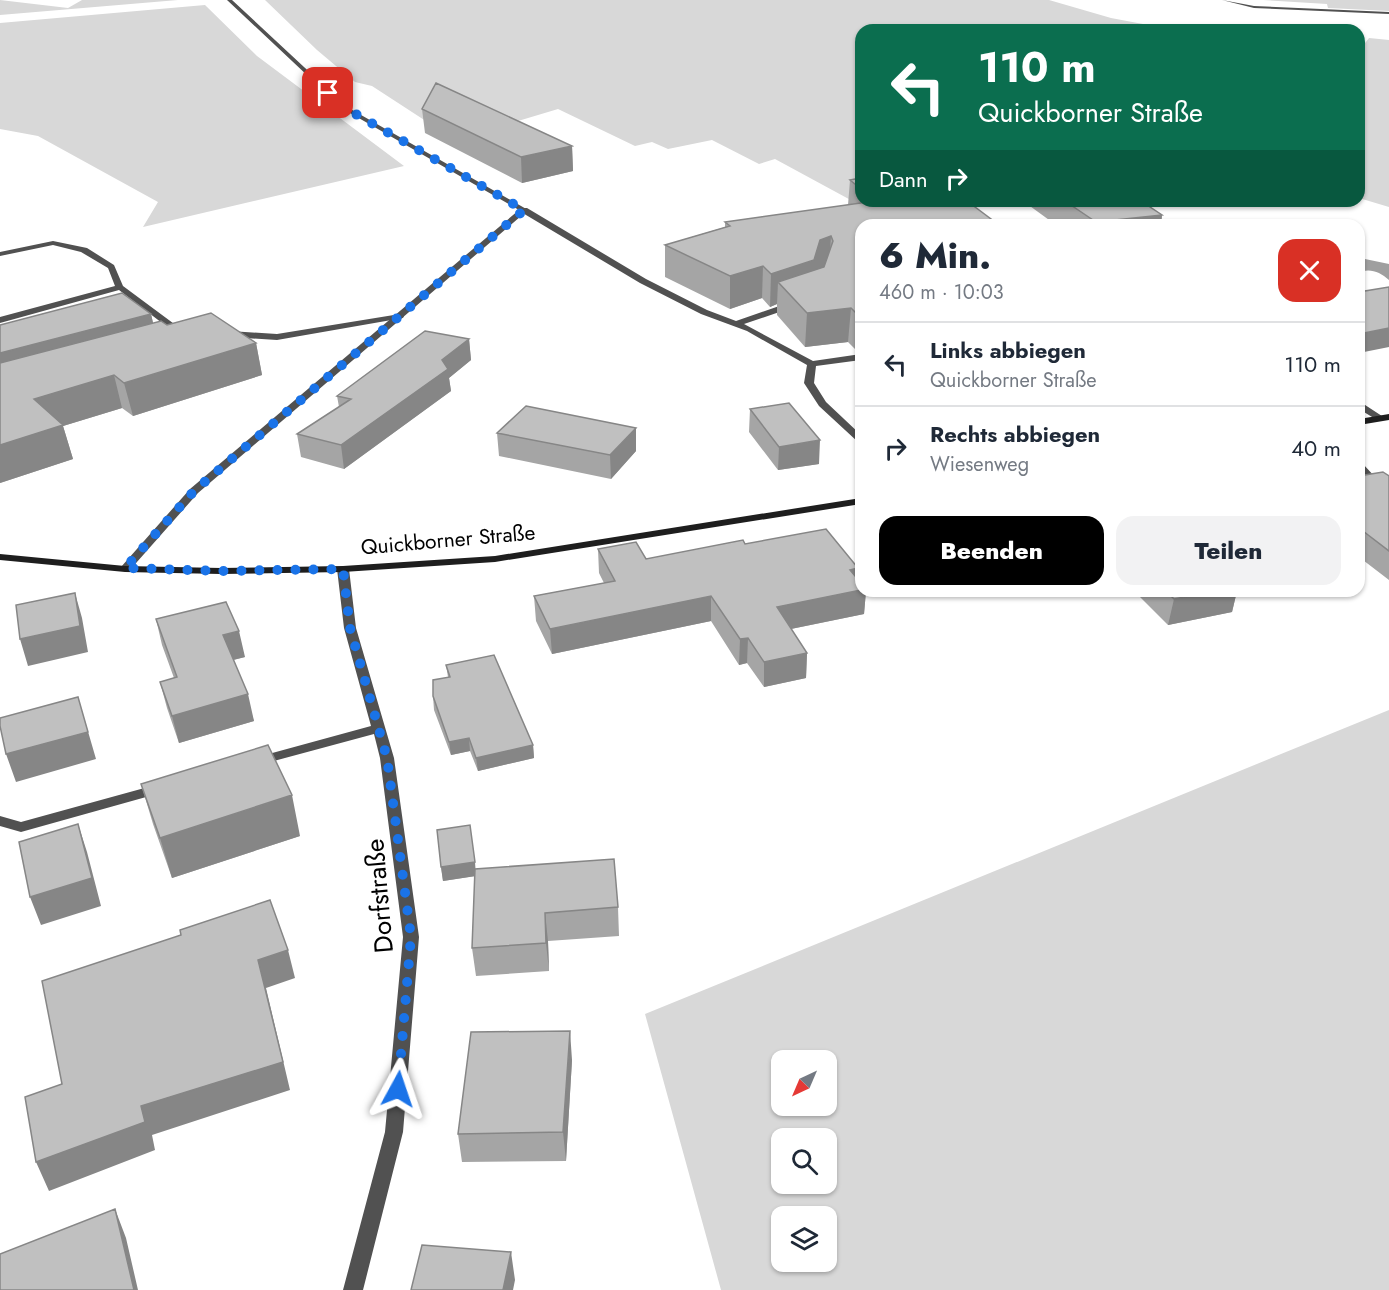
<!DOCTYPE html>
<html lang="de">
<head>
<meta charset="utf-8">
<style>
  body { margin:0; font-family:Jost,sans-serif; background:#f2f2f3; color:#1f2937; height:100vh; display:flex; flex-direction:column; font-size:22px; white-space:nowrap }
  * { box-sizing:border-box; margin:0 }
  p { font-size:20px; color:#747a83 }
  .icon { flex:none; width:33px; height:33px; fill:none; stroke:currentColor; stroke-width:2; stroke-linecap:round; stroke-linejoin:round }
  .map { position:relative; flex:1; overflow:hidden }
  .sheet { position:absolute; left:855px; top:219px; width:510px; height:378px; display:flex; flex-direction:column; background:#fff; border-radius:18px; box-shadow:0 2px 4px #0004 }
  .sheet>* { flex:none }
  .top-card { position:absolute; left:855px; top:24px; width:510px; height:183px; border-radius:18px; box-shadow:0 2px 4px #0004; background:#0b6e4f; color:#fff; overflow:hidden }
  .needle { width:39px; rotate:224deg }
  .controls { position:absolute; left:771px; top:1050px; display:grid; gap:12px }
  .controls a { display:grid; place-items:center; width:66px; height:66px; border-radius:12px; background:#fff; box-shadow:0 2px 4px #0004; font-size:30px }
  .pin { position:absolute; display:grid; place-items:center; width:51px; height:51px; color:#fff; margin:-26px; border-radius:12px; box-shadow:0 3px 9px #0006 }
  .me { position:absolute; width:66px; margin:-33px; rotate:5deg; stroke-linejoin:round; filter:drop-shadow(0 0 4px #0008) }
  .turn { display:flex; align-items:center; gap:21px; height:126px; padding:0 24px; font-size:27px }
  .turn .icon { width:78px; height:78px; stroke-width:2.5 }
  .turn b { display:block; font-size:42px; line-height:51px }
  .then { display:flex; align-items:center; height:57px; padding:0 24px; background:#0003; gap:12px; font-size:22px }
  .round { display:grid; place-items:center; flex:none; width:63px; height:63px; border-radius:18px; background:#f2f2f3 }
  .head { display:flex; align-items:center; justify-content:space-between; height:102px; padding:0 24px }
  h1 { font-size:36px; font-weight:800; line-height:45px }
  .action { display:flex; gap:12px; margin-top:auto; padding:12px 24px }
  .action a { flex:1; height:69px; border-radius:18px; background:#000; color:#fff; font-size:24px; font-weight:800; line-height:69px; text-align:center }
  .action a+a { background:#f2f2f3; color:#1f2937 }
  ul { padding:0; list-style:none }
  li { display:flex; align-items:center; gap:18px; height:84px; padding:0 24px; border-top:2px solid #e0e1e3 }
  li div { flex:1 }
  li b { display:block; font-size:22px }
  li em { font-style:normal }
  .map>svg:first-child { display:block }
  .green { fill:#d8d8d8; fill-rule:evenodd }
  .water { fill:#9f9f9f }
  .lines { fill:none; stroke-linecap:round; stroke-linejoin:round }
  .service { fill:#515151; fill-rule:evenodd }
  .minor { fill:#515151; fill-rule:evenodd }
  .secondary { fill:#1e1e1e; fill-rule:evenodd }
  .wall { fill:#a5a5a5 }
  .shaded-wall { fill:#868686 }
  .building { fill:#c0c0c0; stroke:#868686; stroke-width:1.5 }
  .route { stroke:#1a73e8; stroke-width:10; stroke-dasharray:0 18 }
  .labels { text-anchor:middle; stroke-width:5; stroke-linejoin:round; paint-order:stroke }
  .street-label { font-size:21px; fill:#000; stroke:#fff }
  .near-street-label { font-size:26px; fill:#000; stroke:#fff }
</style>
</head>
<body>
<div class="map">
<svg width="1389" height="1290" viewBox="0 0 1389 1290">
  <rect width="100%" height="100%" fill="#fff"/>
  <path class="green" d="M0,0l68,8 14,-8h96l-178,15z
    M265,0h784l62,18 64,12h-314v171l-3,3 -83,-45 -16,5 -47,-24 -44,9 -16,-7 -17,4 -77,-37 -103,31 -83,-54 -17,-4 -38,-32z
    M1263,0h126v11l-61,-3 -1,-4z
    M205,5l52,51 147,110 -261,61 15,-25 -120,-66 -38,-7v-106z
    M1369,38l20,2v167l-30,-9v-147z
    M1389,710v580h-668l-76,-276zM782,1060h44v46h-44zM782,1138h44v46h-44zM782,1216h44v46h-44z"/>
  <path class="water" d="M1365,259l24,5v16c-8,-7 -16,-11 -26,-9l2,3 -6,4v-18z"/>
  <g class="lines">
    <path class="service" d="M521,208h6l119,71 61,31 29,11 52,-18h6v4l-50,17 69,37 48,-7v6l-45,6 -2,17 12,19 35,33v8l-3,-1 -39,-36 -15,-23 3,-18 -60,-34 -46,-17 -61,-31 -119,-71z
      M53,241l34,7 27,17 9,21 62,46v4h-6l-60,-46 -119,33v-6l115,-31 -7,-18 -27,-16 -28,-7 -53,11v-4z
      M400,314l4,2 -1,2 -126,22 -47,-3 -4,-3 4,-3 47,3z
      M1359,402l3,1 23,15 -5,3 -3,-1 -18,-11z
      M1359,463l4,1 26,28v9l-4,-1 -26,-28z"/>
    <path class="minor" d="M227,0h5l115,107 181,103 -330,283 -69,78h-8l-2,-2 2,-2 69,-78 329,-279 -176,-101z
      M1222,0l32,6 135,6v2l-135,-6z
      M343,566l6,3 7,59 38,130 25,179 -16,195 -40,158h-20l42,-158 18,-195 -23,-179 -6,-24 -115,31 -5,-1 -2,-3 2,-3 117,-32 -27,-98 -7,-59z
      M159,784l5,2 2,3 -2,3 -143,40 -21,-6v-10l21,6z"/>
    <path class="secondary" d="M1389,414v6l-30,5v-6z
      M861,498v6l-366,58 -152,10 -122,2 -96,-2 -125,-12v-6l125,12 96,2 122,-2 152,-10z"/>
  </g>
  <path class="wall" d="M422,109l150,37 1,25 -51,12 -97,-50z
    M861,178v23h106l-106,24v127h-3l-10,-10 -43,5 -28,-32v-11l-7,3 -8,-9 -32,11 -65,-32v-32l60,-18v-5l123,-17 2,-25z
    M1023,201h118l21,14 -1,10h-105z
    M151,314l2,9 103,20 6,32 -129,41 -11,-8 -59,18 10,33 -73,24v-158z
    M469,339l2,21 -22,18 2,13 -107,78 -43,-12 -4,-23 42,-27 -2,-11z
    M750,409l69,55 -41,6 -29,-38z
    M497,433l139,18 -25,28 -112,-23z
    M1359,476h30v104l-30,-23z
    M745,544l113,24 -1,10 4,13h5l-2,23 -73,15 16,24 -1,25 -42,9 -17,-24 -8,2 -28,-44 -159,33 -16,-33 -2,-25 70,-13 -5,-10 -1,-24 48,10z
    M1134,591h103l-5,21 -64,13z
    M156,619l89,38 -12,3 21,61 -75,22 -12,-35 -7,-26 14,-4 -12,-33z
    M446,665l87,80 1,13 -56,13 -8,-20 -19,4 -17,-45 -1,-14 15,-19z
    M141,784l159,52 -128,42 -19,-54z
    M441,867l35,2 142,38 1,29 -71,5 1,30 -73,5 -4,-28 3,-72 -32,5z
    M572,1060l-6,101 -104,1 -4,-28z"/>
  <path class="shaded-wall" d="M572,146l1,25 -51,12 -1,-26z
    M1162,215l-1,10h-66l1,-3z
    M831,236l-2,32 -51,14 -1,22 -7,3 1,-33 49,-34z
    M763,266l-1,32 -32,11v-33z
    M851,308l-3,34 -43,5 2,-34z
    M151,314l7,31 -158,43v-35z
    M1389,328v19l-30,6v-19z
    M469,339l2,21 -22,18 2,13 -107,78 -3,-24 101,-85z
    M256,343l6,32 -129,41 -9,-33z
    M114,375l8,33 -59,18 10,33 -73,24v-38l34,-46z
    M636,428v23l-25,28 -1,-24z
    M820,440l-1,24 -41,6 1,-23z
    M858,568l-2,23 5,-1v1h5l-2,23 -88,18 1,-25 73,-37z
    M1215,591h22l-5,21 -64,13 6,-26z
    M75,593l7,25 6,34 -60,14 -8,-27z
    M711,596v25l-159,33 -2,-25z
    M239,631l6,26 -16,4 -6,-26z
    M748,638l-1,25 -8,2 1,-26z
    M807,653l-1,25 -42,9v-25z
    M248,694l6,27 -75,22 -7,-27z
    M78,697l18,62 -80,23 -10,-28z
    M469,738l1,13 -19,4 -2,-13z
    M533,745l1,13 -56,13 -2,-13z
    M292,795l8,41 -128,42 -12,-40z
    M78,824l9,28 14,54 -60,19 -11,-28z
    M475,862l1,14 -33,5 -2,-14z
    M545,913l3,28 1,30 -3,-28z
    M288,950l7,28 -29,10 24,102 -138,45 3,15 -106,41 -13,-29 105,-56 117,-146z
    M570,1031l2,29 -6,101 -3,-29z
    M115,1209l11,29 12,52h-4z
    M511,1252l4,28 -2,10h-10z"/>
  <path class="building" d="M436,83l136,63 -51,11 -99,-48z
    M861,178v11l-11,-9z
    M875,201h92l32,24h-138v93l-10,-10 -44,5 -29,-31 46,-15 9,-26 -2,-5 -11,4 -6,20 -43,14 -8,-8 -33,10 -65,-31 65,-19 -5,-4z
    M1065,201h76l21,14 -66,7z
    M1389,287v41l-30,6v-42z
    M122,293l29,21 -151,39v-28z
    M211,313l45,30 -132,40 -10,-8 -80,24 29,26 -63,20v-82l161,-42 6,4z
    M425,331l44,8 -27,21 6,9 -107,76 -44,-11 54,-35 -14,-3z
    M789,403l31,37 -41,7 -29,-38z
    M526,406l110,22 -26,27 -113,-22z
    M1383,472l6,4v75l-30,-23v-52z
    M826,529l32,39 -8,2 11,13v7l-84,17 30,46 -43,9 -16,-24 -8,1 -29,-43 -161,33 -16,-33 81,-15 -17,-32 38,-7 10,17 97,-19 2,4z
    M1166,591h49l-41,8z
    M75,593l5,33 -60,13 -4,-34z
    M226,602l13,29 -16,4 25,59 -76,22 -12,-34 17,-5 -21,-58z
    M494,655l39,90 -57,13 -7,-20 -20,4 -16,-46v-16l17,-3 -4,-12z
    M78,697l10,35 -82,22 -6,-28v-8z
    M268,745l24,50 -132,43 -19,-54z
    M78,824l14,54 -62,19 -11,-55z
    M470,825l5,37 -34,5 -4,-37z
    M614,859l4,48 -73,6 1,30 -74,5 3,-79z
    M270,900l18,50 -30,10 25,102 -142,44 4,16 -109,40 -11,-65 37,-13 -20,-103 139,-46 -1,-5z
    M570,1031l-7,101 -105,2 13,-102z
    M115,1209l19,81h-134v-36z
    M422,1245l89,7 -8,38h-92z"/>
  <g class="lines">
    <path class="route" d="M328,93l17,15 179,102 -330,281 -69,77 96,3 122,-2 7,59 37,130 24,179 -13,152"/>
  </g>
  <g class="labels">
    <g class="street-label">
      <text transform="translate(448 540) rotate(-5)" y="7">Quickborner Straße</text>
    </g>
    <g class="near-street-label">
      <text transform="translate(379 896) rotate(-95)" y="9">Dorfstraße</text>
    </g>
  </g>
</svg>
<div class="controls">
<a><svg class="needle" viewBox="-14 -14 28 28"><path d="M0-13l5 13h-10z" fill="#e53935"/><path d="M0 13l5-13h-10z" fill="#747a83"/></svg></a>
<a><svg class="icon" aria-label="search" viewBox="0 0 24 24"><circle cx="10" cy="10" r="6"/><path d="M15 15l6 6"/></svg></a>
<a><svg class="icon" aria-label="layers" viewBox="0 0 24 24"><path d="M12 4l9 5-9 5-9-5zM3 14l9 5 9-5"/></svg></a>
</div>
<div class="pin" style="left:328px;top:93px;background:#d93025"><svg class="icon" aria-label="arrive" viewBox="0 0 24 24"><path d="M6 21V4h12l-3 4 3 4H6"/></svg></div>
<svg class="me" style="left:398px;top:1089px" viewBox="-20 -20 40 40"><path d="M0-17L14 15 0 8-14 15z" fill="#1a73e8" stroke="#fff" stroke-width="4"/></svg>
<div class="top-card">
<div class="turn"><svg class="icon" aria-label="left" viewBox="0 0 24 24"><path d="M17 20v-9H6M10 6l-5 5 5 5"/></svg><div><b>110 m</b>Quickborner Straße</div></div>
<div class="then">Dann<svg class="icon" aria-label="right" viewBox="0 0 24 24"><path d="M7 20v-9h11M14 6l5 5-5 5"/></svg></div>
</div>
<section class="sheet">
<div class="head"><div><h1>6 Min.</h1><p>460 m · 10:03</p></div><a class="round" style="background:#d93025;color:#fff"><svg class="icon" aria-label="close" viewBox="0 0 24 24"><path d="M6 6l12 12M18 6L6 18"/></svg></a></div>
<ul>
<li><svg class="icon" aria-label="left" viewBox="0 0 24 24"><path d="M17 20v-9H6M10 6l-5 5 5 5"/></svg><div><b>Links abbiegen</b><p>Quickborner Straße</p></div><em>110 m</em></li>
<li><svg class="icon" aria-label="right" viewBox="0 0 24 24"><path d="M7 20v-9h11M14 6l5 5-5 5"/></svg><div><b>Rechts abbiegen</b><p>Wiesenweg</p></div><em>40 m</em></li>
</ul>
<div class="action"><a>Beenden</a><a>Teilen</a></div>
</section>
</div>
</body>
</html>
